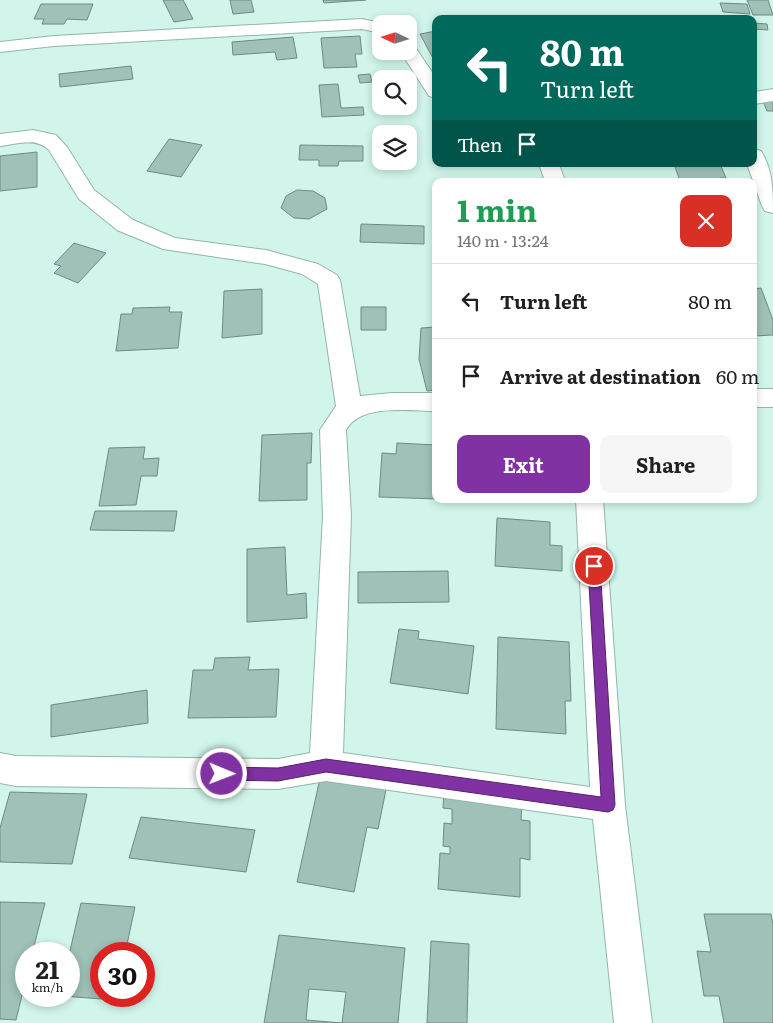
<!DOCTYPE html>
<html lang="en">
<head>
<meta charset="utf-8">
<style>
  body { margin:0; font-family:Literata,serif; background:#f6f6f6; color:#202124; height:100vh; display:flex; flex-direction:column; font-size:19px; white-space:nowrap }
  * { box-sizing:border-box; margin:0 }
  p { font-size:16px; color:#757577 }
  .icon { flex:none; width:28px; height:28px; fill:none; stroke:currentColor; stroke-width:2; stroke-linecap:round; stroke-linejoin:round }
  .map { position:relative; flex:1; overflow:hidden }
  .panel { position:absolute; left:432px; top:178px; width:325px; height:325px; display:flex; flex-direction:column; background:#fff; border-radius:10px; box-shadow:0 2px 8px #0003 }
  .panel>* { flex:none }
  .guide { position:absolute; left:432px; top:15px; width:325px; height:152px; border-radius:10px; box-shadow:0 2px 8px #0003; background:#00695c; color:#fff; overflow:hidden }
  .needle { width:32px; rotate:274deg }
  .fabs { position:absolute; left:372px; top:15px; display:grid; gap:10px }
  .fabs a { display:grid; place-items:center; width:45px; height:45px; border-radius:10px; background:#fff; box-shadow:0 2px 8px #0003; font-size:25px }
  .speed { position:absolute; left:15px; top:942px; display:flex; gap:10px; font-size:25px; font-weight:700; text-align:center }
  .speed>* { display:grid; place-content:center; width:65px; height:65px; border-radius:50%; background:#fff; box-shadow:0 2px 8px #0003; line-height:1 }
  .speed small { font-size:12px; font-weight:400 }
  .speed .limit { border:8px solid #d22; background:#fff; color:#111 }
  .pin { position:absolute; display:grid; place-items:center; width:42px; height:42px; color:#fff; margin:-21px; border:2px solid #fff; border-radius:50%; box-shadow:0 1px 5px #0007 }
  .me { position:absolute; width:55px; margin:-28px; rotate:91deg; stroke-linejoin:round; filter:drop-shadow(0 0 4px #0008) }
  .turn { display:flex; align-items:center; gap:18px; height:105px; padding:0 25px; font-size:22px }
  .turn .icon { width:65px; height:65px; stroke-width:2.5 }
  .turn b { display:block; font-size:35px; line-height:42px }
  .then { display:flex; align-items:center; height:48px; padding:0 25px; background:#0003; gap:10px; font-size:19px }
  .round { display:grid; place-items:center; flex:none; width:52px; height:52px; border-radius:10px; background:#f6f6f6 }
  .overview { display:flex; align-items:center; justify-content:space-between; height:85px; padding:0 25px }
  h1 { font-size:30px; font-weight:700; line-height:38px; color:#1e9e55 }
  .action { display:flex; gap:10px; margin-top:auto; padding:10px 25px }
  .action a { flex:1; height:58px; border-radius:10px; background:#8032a2; color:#fff; font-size:20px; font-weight:700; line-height:58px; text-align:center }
  .action a+a { background:#f6f6f6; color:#202124 }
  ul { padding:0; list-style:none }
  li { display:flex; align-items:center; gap:15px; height:75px; padding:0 25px; border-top:1px solid #e0e0e0 }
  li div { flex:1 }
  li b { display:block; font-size:19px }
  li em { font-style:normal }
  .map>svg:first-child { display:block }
  .building { fill:#9fc1b7; stroke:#6b8c82; fill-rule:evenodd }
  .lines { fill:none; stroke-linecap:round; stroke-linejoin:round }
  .minor-casing { stroke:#93b5aa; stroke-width:2 }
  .minor { fill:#fff; fill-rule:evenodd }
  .route { fill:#8032a2; stroke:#532069 }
</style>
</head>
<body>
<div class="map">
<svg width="773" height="1023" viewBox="0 0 773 1023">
  <rect width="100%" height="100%" fill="#d1f5ea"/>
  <path class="building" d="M163,0h20l10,19 -19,3z
    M230,0h21l3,12 -21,2z
    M323,0h43l-42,3z
    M747,0h21l5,15h-20z
    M720,3l27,1 3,10 -27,-2z
    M41,4h52l-6,16 -20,-1 -3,5h-22l2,-5h-10z
    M754,23l13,1 1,6 -14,-1z
    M436,31v31h-1l-15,-28z
    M360,36l2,18h-7l2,13 -33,1 -3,-30z
    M293,37l4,21 -20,2 -2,-8 -42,3 -1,-13z
    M131,66l2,13 -73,8 -1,-13z
    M370,74l2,8 -12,1 -2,-8z
    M338,84l3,24 22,-1 1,8 -42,2 -3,-32z
    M762,99h11v12h-6z
    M169,139l33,6 -21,32 -34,-6z
    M300,145l63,1v15h-24l-1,5h-19v-6h-20z
    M37,152v35l-37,4v-35z
    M674,164h46l6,14h-6l1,3h-41z
    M297,190l16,1 12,7 2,11 -18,10 -15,-1 -13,-10 5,-12z
    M361,224l63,2v18l-64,-2z
    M74,243l32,10 -28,30 -24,-10 7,-7 -7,-2z
    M761,288l12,32v15l-19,1v-47z
    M262,289v45l-40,4 2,-47z
    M170,307l-1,5h13l-4,36 -62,3 5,-37h11l1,-6z
    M361,307h25v23h-25z
    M436,327v63l-9,1 -8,-32 2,-31z
    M312,433l-1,30h-4v37l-48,1 3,-66z
    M397,443l39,2v54l32,1 -89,-3 3,-44 14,1z
    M145,447l-2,12 16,-1 -2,18h-16l-5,29 -37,1 10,-58z
    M95,511h82l-3,20 -84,-1z
    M497,518l53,4v23l12,1v25l-67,-5z
    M285,547l2,48 19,-2 1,25 -60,4v-73z
    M448,571l1,31 -91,1v-31z
    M399,629l20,2 -1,8 56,7 -6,48 -78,-11z
    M498,637l71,5 2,59h-6l1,33 -70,-5z
    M250,657l-2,13 31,-1 -3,48 -88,1 5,-48h20l2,-12z
    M147,690l1,33 -97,14v-32z
    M321,774l66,11 -9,44 -11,-2 -13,65 -57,-10z
    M10,792l77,2 -15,70 -72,-2v-34z
    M444,792l78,6 -1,22 9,1v39l-10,-2v39l-82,-8 2,-36 10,1v-7l-7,-1 1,-23 8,1v-15l-9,-1z
    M141,817l114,13 -9,42 -117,-14z
    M0,902l45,1 -13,51h-6v25l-10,41 -16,-1z
    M81,903l54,4 -10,47h-24v42h15l-1,4 -52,-4h6v-41z
    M704,914h67l2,11v98h-49l-5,-27h-15l-7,-45 14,1z
    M279,935l126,13 -7,75h-134zM309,989l37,3 -4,31 -36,-3z
    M431,941l38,3 -2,79h-40z"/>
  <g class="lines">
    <g class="minor-casing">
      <path id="minor" d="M362,19l23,5h-4v9l-19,-4 -308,17 -54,6v-10l54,-6z
        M409,46l6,1 21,31v20l-7,-2 -29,-45h9z
        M773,89v12l-19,3v-12z
        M33,130l23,5 11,12 27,43 39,30 42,18 91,12 52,14 19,11 3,5 20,116 32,-3h44v18c-26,0 -76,-8 -90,19l5,86 -8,237 247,34 -14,-288h27l22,306 27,218h-38l-21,-204 -267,-38 -48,8 -262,-3 -16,-3v-30l16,3 262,3 32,-6 13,-237 -3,-86 16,-24 -18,-122 -16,-10 -37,-10 -102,-15 -46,-19 -38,-31 -30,-49c-13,-13 -32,-6 -49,-4v-12z
        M754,149l7,2c12,19 12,40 12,62l-8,-2 -3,-5 -15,-42h7z
        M539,164h20l6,17h-20z
        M754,389h19v18h-19z"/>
    </g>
    <use href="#minor" class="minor"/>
  </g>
  <path class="route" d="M594,562l5,1 1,3 15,239 -2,5 -5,2 -282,-40 -48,9 -56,-1 -5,-2 -2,-4 2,-5 5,-2 56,1 48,-9 275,38 -13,-231 2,-3z"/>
</svg>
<div class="fabs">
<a><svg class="needle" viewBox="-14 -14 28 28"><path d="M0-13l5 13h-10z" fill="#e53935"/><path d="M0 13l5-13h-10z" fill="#757577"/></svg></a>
<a><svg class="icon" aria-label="search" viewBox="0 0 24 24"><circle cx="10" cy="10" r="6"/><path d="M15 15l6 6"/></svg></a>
<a><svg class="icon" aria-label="layers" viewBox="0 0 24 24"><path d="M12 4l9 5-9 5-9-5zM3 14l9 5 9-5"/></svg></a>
</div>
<div class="speed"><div>21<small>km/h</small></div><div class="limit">30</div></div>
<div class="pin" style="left:594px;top:566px;background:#d93025"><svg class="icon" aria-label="arrive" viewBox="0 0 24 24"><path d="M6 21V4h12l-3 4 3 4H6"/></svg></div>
<svg class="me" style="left:222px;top:774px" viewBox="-20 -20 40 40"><circle r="17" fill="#8032a2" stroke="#fff" stroke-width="3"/><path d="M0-11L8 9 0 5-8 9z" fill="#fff"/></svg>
<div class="guide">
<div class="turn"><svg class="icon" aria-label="left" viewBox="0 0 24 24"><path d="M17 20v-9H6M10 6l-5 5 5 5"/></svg><div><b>80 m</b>Turn left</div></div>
<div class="then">Then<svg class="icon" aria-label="arrive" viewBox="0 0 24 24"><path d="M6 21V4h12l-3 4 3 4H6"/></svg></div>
</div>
<section class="panel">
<div class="overview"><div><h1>1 min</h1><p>140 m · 13:24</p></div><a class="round" style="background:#d93025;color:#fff"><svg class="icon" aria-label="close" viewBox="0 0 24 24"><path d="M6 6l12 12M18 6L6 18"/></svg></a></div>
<ul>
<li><svg class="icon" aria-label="left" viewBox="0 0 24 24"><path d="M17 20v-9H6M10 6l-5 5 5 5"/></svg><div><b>Turn left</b></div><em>80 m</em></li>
<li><svg class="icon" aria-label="arrive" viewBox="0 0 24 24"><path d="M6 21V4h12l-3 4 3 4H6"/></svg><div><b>Arrive at destination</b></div><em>60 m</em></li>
</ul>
<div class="action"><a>Exit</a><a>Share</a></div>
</section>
</div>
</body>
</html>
